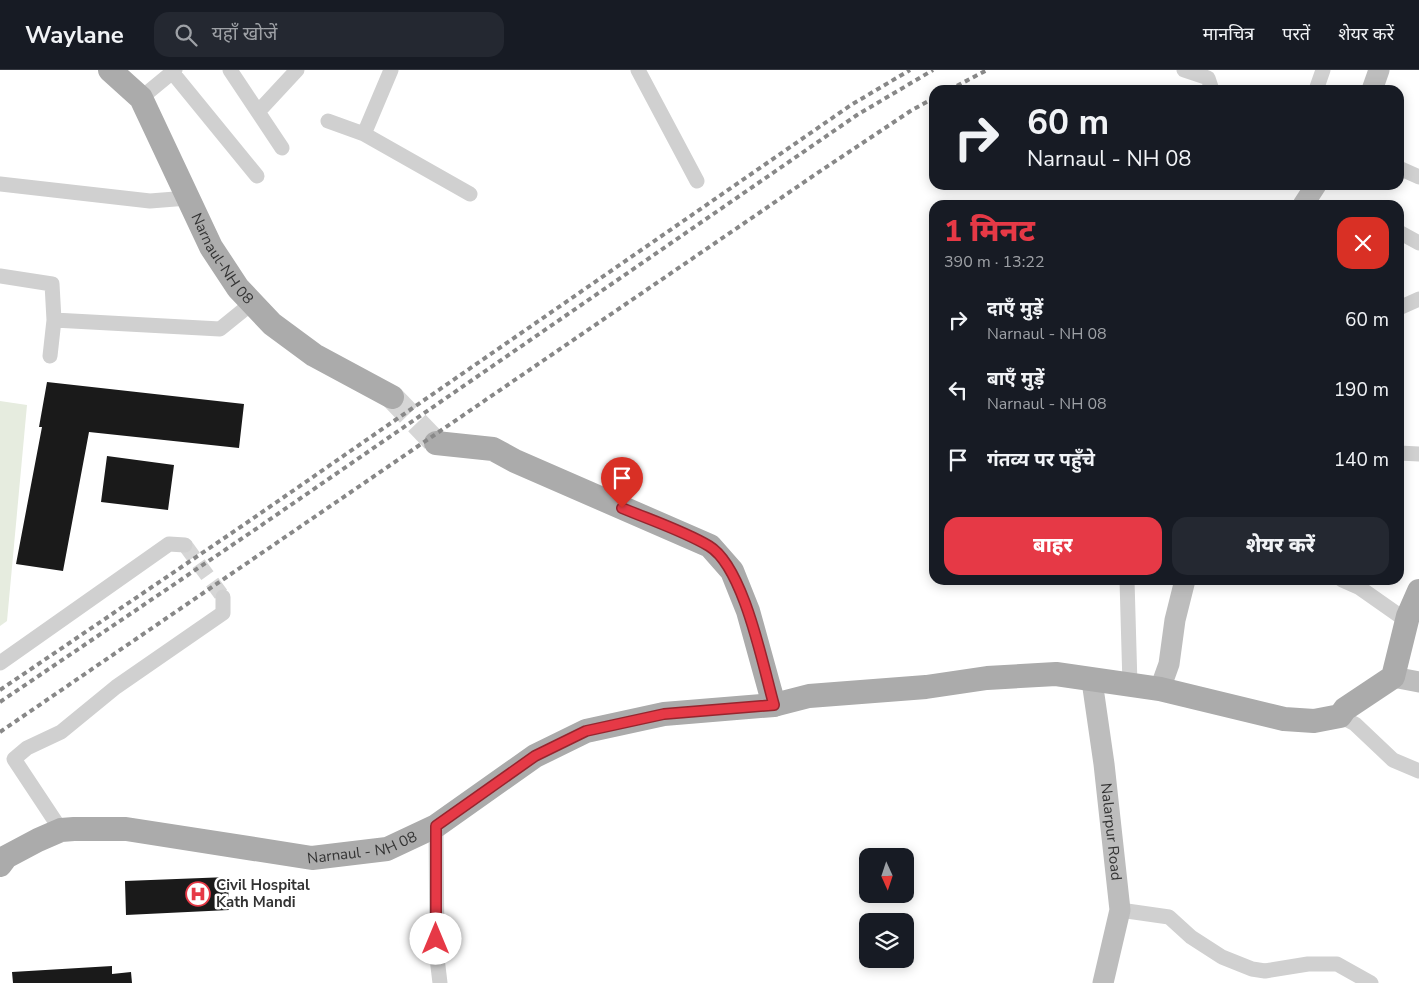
<!DOCTYPE html>
<html lang="hi">
<head>
<meta charset="utf-8">
<style>
  body { margin:0; font-family:"Nunito Sans","Noto Sans Devanagari",sans-serif; background:#242831; color:#f1f3f6; height:100vh; display:flex; flex-direction:column; font-size:19px; white-space:nowrap }
  * { box-sizing:border-box; margin:0 }
  p { font-size:16px; color:#9ea1a6 }
  .icon { flex:none; width:28px; height:28px; fill:none; stroke:currentColor; stroke-width:2; stroke-linecap:round; stroke-linejoin:round }
  .map { position:relative; flex:1; overflow:hidden }
  .side { position:absolute; left:929px; top:130px; width:475px; height:385px; display:flex; flex-direction:column; background:#171b24; border-radius:15px; box-shadow:0 2px 12px #0003 }
  .side>* { flex:none }
  .guide { position:absolute; left:929px; top:15px; width:475px; height:105px; border-radius:15px; box-shadow:0 2px 12px #0003; background:#171b24; color:#f1f3f6; overflow:hidden }
  .needle { width:32px; rotate:177deg }
  .buttons { position:absolute; left:859px; top:778px; display:grid; gap:10px }
  .buttons a { display:grid; place-items:center; width:55px; height:55px; border-radius:10px; background:#171b24; box-shadow:0 2px 12px #0003; font-size:25px }
  .pin { position:absolute; display:grid; place-items:center; width:42px; height:42px; color:#fff; margin:-51px -21px; border-radius:50% 50% 50% 0; rotate:-45deg; box-shadow:0 0 5px #0007 }
  .pin .icon { rotate:45deg }
  .me { position:absolute; width:55px; margin:-28px; rotate:0deg; stroke-linejoin:round; filter:drop-shadow(0 0 4px #0008) }
  .turn { display:flex; align-items:center; gap:18px; height:105px; padding:0 15px; font-size:22px }
  .turn .icon { width:65px; height:65px; stroke-width:2.5 }
  .turn b { display:block; font-size:35px; line-height:42px }
  .round { display:grid; place-items:center; flex:none; width:52px; height:52px; border-radius:15px; background:#242831 }
  .head { display:flex; align-items:center; justify-content:space-between; height:85px; padding:0 15px }
  h1 { font-size:30px; font-weight:800; line-height:38px; color:#e63946 }
  .action { display:flex; gap:10px; margin-top:auto; padding:10px 15px }
  .action a { flex:1; height:58px; border-radius:15px; background:#e63946; color:#fff; font-size:20px; font-weight:800; line-height:58px; text-align:center }
  .action a+a { background:#242831; color:#f1f3f6 }
  ul { padding:0; list-style:none }
  li { display:flex; align-items:center; gap:15px; height:70px; padding:0 15px }
  li div { flex:1 }
  li b { display:block; font-size:19px }
  li em { font-style:normal }
  header { display:flex; align-items:center; gap:30px; box-sizing:border-box; height:70px; padding:0 25px; background:#171b24; border-bottom:1px solid #363941 }
  header strong { font-size:24px }
  nav { display:flex; gap:28px; margin-inline-start:auto; font-size:18px }
  .search { width:350px; height:45px; background:#242831; display:flex; align-items:center; gap:12px; box-sizing:border-box; padding:0 18px; border-radius:15px; color:#9ea1a6; font-size:19px }
  .map>svg:first-child { display:block }
  .green { fill:#e6ecdf }
  .building { fill:#1a1a1a }
  .lines { fill:none; stroke-linecap:round; stroke-linejoin:round }
  .street-tunnel { stroke:#d6d6d6; stroke-width:15; stroke-dasharray:15 8; stroke-linecap:butt }
  .primary-tunnel { stroke:#d6d6d6; stroke-width:24; stroke-dasharray:24 12; stroke-linecap:butt }
  .street { stroke:#d0d0d0; stroke-width:15 }
  .secondary { stroke:#bdbdbd; stroke-width:21 }
  .primary { stroke:#ababab; stroke-width:24 }
  .rail { stroke:#888; stroke-width:4; stroke-dasharray:5 4; stroke-linecap:butt }
  .route-casing { stroke:#96252e; stroke-width:12 }
  .route { stroke:#e63946; stroke-width:9 }
  .labels { text-anchor:middle; stroke-width:5; stroke-linejoin:round; paint-order:stroke }
  .street-label { font-size:15px; fill:#333; stroke:#fff }
  .poi-label { font-size:15px; font-weight:bold; fill:#333; stroke:#fff; text-anchor:start }
</style>
</head>
<body>
<header>
<strong>Waylane</strong>
<div class="search"><svg class="icon" aria-label="search" viewBox="0 0 24 24"><circle cx="10" cy="10" r="6"/><path d="M15 15l6 6"/></svg>यहाँ खोजें</div>
<nav><a>मानचित्र</a><a>परतें</a><a>शेयर करें</a></nav>
</header>
<div class="map">
<svg width="1419" height="913" viewBox="0 0 1419 913">
  <rect width="100%" height="100%" fill="#fff"/>
  <path class="green" d="M0,331l27,4 -20,216 -7,5z"/>
  <path class="building" d="M47,312l197,22 -5,44 -150,-16 -26,139 -47,-7 26,-137h-3z
    M107,386l67,9 -6,45 -67,-8z
    M228,807l1,33 -103,5 -1,-34z
    M112,896v8l19,-2 1,11h-119l-1,-11z"/>
  <g class="lines">
    <path class="street-tunnel" d="M185,475l38,52"/>
    <path class="primary-tunnel" d="M392,327l44,46"/>
    <path class="street" d="M230,0l52,78
      M638,0l59,111
      M1184,0l24,8 4,12
      M172,2l85,104
      M1316,20l7,-20
      M141,28l34,-28
      M258,42l39,-42
      M328,51l36,13 106,60
      M364,64l27,-64
      M1399,98l20,9
      M0,114l150,17 38,-3
      M1399,162l20,11
      M0,206l52,8 2,36 -4,36
      M1399,238l20,-9
      M54,250l166,9 32,-26
      M1399,383l20,1
      M1127,510l3,105
      M1342,510l18,8 47,33
      M0,593l169,-119 16,1
      M1340,646l15,8 38,36 26,11
      M436,756l1,132 3,25
      M61,760l-47,-71 13,-11 34,-16 55,-45 107,-74v-16
      M1120,840l49,7 22,20 31,20 30,12 13,2 43,-7h29l34,19"/>
    <g class="secondary">
      <path d="M1372,20l7,-20"/>
      <path d="M1303,135l13,-20"/>
      <path d="M1393,607l26,5"/>
      <path id="s1" d="M1092,611l12,83 16,146 -17,73"/>
      <path d="M1160,619l9,-25 6,-44 10,-40"/>
    </g>
    <g class="primary">
      <path id="s2" d="M110,0l31,28 70,149 27,41 34,36 42,31 78,42"/>
      <path d="M436,373l57,6 22,12 195,85 22,25 16,40 26,94"/>
      <path id="s3" d="M0,795l6,-8 32,-17 23,-10 13,-1h52l186,29 75,-9 49,-23 99,-70 51,-25 78,-17 110,-9 35,-9 117,-9 61,-9 69,-4 104,15 124,30 30,2 26,-5 5,-7 48,-32 15,-61 11,-25"/>
    </g>
    <path class="rail" d="M949,20l38,-20
      M0,620l242,-164 609,-421 59,-35
      M0,632l253,-171 604,-416 76,-45
      M0,662l816,-558 96,-64 22,-12"/>
  </g>
  <g class="lines">
    <g class="route-casing">
      <path id="route" d="M436,869v-113l99,-70 51,-25 78,-17 110,-9c-11,-39 -30,-138 -65,-159 -25,-15 -61,-27 -87,-38"/>
    </g>
    <use href="#route" class="route"/>
  </g>
  <defs>
    <g id="hospital-ring" transform="scale(1.25)"><circle r="9.5" fill="#fff" stroke="#e63946" stroke-width="1.5"/><path d="M-5-5h3v3.5h4V-5h3V5h-3V1.5h-4V5h-3Z" fill="#e63946"/></g>
  </defs>
  <g fill-rule="evenodd">
    <use href="#hospital-ring" x="198" y="824"/>
  </g>
  <g class="labels">
    <g class="street-label">
      <text dy="5" stroke="none"><textPath href="#s2" startOffset="222">Narnaul-NH 08</textPath></text>
      <text dy="5" stroke="none"><textPath href="#s1" startOffset="152">Nalarpur Road</textPath></text>
      <text dy="5" stroke="none"><textPath href="#s3" startOffset="376">Narnaul - NH 08</textPath></text>
    </g>
    <g class="poi-label">
      <text x="216" y="820">Civil Hospital<tspan x="216" dy="17">Kath Mandi</tspan></text>
    </g>
  </g>
</svg>
<div class="buttons">
<a><svg class="needle" viewBox="-14 -14 28 28"><path d="M0-13l5 13h-10z" fill="#e53935"/><path d="M0 13l5-13h-10z" fill="#9ea1a6"/></svg></a>
<a><svg class="icon" aria-label="layers" viewBox="0 0 24 24"><path d="M12 4l9 5-9 5-9-5zM3 14l9 5 9-5"/></svg></a>
</div>
<div class="pin" style="left:622px;top:438px;background:#d93025"><svg class="icon" aria-label="arrive" viewBox="0 0 24 24"><path d="M6 21V4h12l-3 4 3 4H6"/></svg></div>
<svg class="me" style="left:436px;top:869px" viewBox="-20 -20 40 40"><circle r="19" fill="#fff"/><path d="M0-13L10 11 0 6-10 11z" fill="#e63946"/></svg>
<div class="guide">
<div class="turn"><svg class="icon" aria-label="right" viewBox="0 0 24 24"><path d="M7 20v-9h11M14 6l5 5-5 5"/></svg><div><b>60 m</b>Narnaul - NH 08</div></div>
</div>
<section class="side">
<div class="head"><div><h1>1 मिनट</h1><p>390 m · 13:22</p></div><a class="round" style="background:#d93025;color:#fff"><svg class="icon" aria-label="close" viewBox="0 0 24 24"><path d="M6 6l12 12M18 6L6 18"/></svg></a></div>
<ul>
<li><svg class="icon" aria-label="right" viewBox="0 0 24 24"><path d="M7 20v-9h11M14 6l5 5-5 5"/></svg><div><b>दाएँ मुड़ें</b><p>Narnaul - NH 08</p></div><em>60 m</em></li>
<li><svg class="icon" aria-label="left" viewBox="0 0 24 24"><path d="M17 20v-9H6M10 6l-5 5 5 5"/></svg><div><b>बाएँ मुड़ें</b><p>Narnaul - NH 08</p></div><em>190 m</em></li>
<li><svg class="icon" aria-label="arrive" viewBox="0 0 24 24"><path d="M6 21V4h12l-3 4 3 4H6"/></svg><div><b>गंतव्य पर पहुँचे</b></div><em>140 m</em></li>
</ul>
<div class="action"><a>बाहर</a><a>शेयर करें</a></div>
</section>
</div>
</body>
</html>
